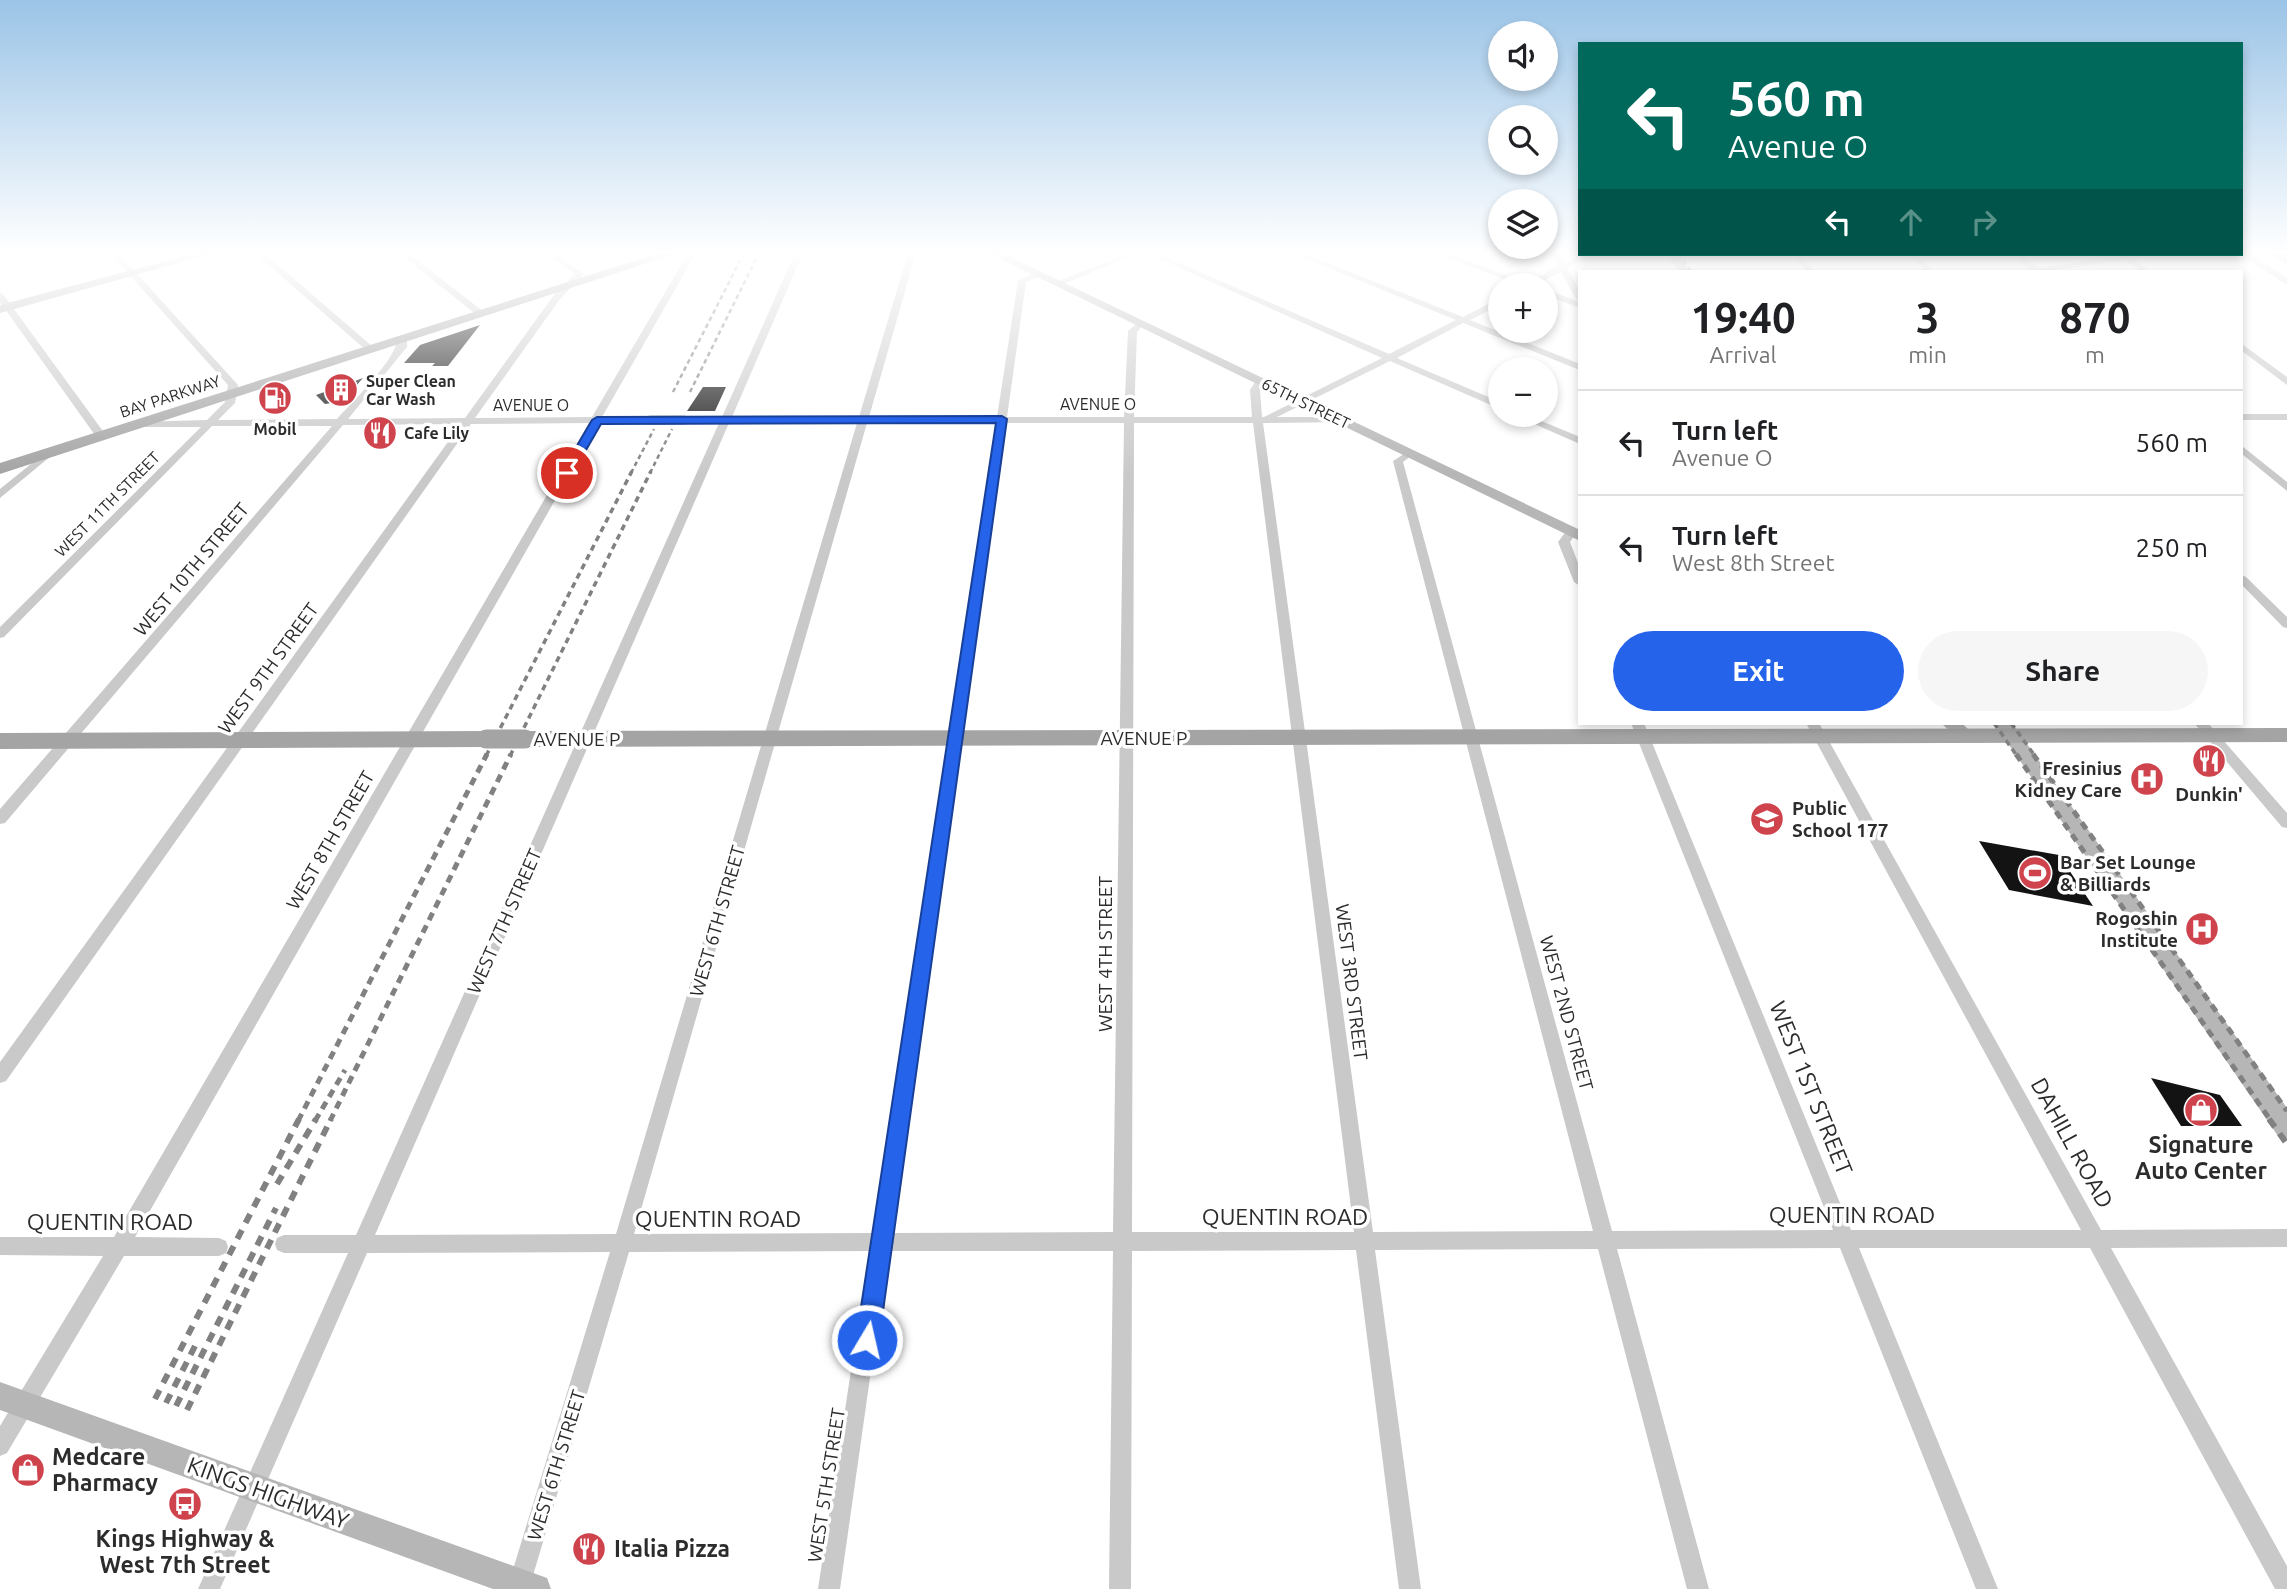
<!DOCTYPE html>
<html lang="en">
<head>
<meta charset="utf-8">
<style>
  body { margin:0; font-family:Ubuntu,sans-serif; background:#f6f6f6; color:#202124; height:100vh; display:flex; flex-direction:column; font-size:26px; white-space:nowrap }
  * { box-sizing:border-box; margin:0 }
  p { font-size:23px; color:#757577 }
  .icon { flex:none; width:38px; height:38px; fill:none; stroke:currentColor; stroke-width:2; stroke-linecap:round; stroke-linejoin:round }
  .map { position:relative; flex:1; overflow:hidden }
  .details { position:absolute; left:1578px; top:270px; width:665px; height:455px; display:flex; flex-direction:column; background:#fff; border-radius:0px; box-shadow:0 4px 10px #0003 }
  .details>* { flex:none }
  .hud { position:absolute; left:1578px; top:42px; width:665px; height:214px; border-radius:0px; box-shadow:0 4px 10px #0003; background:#00695c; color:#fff; overflow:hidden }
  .fabs { position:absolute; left:1488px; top:21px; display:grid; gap:14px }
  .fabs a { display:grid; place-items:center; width:70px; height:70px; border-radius:50%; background:#fff; box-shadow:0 4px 10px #0003; font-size:35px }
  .pin { position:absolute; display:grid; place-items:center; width:60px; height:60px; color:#fff; margin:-30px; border:4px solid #fff; border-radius:50%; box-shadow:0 2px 7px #0007 }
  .me { position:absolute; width:77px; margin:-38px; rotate:9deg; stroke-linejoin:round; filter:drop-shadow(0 0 5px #0008) }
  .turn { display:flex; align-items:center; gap:24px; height:147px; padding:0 35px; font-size:32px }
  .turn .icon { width:91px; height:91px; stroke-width:2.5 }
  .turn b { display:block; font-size:49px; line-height:60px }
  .lanes { display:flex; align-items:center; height:66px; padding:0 35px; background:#0003; justify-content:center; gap:35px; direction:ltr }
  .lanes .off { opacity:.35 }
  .eta { display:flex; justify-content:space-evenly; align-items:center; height:119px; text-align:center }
  .eta b { font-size:42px; font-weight:600; line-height:49px }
  .button { display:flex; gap:14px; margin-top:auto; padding:14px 35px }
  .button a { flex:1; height:80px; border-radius:42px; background:#2563eb; color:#fff; font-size:28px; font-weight:600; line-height:80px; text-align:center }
  .button a+a { background:#f6f6f6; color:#202124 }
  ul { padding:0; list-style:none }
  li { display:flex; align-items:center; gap:21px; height:105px; padding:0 35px; border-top:2px solid #e0e0e0 }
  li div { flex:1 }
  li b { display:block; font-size:26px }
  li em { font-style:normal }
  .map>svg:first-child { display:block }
  .building { fill:#131313 }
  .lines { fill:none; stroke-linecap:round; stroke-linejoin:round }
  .street { fill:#c9c9c9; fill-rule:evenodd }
  .secondary { fill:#b6b6b6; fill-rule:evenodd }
  .primary { fill:#a4a4a4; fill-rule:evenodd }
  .rail-far3 { stroke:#818181; stroke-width:2.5; stroke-dasharray:4.5 3.5; stroke-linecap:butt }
  .rail-far2 { stroke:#818181; stroke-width:3.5; stroke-dasharray:6 4.5; stroke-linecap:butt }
  .rail-far1 { stroke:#818181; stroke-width:5; stroke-dasharray:8 6; stroke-linecap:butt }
  .rail { stroke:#818181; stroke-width:6; stroke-dasharray:10 8; stroke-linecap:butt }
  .street-bridge { stroke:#c9c9c9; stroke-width:10 }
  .primary-bridge { stroke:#a4a4a4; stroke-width:19 }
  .route { fill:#2563eb; stroke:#184099; stroke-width:2 }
  .labels { text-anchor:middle; stroke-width:7; stroke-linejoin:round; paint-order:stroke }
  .far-poi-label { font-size:16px; font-weight:bold; fill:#2c2c2c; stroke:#fff; text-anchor:start }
  .far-street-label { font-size:16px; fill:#2c2c2c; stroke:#fff }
  .street-label { font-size:19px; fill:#2c2c2c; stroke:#fff }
  .poi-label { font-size:19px; font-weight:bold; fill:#2c2c2c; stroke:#fff; text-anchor:end }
  .near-street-label { font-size:23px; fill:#2c2c2c; stroke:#fff }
  .near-poi-label { font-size:23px; font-weight:bold; fill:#2c2c2c; stroke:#fff }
</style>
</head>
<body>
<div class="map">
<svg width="2287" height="1589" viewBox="0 0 2287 1589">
  <rect width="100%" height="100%" fill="#fff"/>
  <path class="building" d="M480,325l-32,41h-16l3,-3h-31l16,-18z
    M363,378l-20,23 -18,3 -9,-9z
    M703,387h23l-11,24h-28z
    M1979,841l80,14 34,51 -84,-16z
    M2151,1078l69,17 22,31h-61z"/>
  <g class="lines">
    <path class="street" d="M110,253h8l120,132 -3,18 -17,17 119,-1c14,-16 60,-60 60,-80l5,-3 5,3v8l-59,72 117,-1 89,-123 21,-21 -31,-21h9l31,21 -24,25 -85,119 117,-1 96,-164h8l-94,164h49l5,3 -5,3h-52l-464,814 84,1 7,3 2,6 -2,6 -7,3h-95l-117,197 -7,3v-30l103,-170 -103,-1v-18h114l475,-814 -118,1 -465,657 -6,2v-21l461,-638 -118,1 -338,398 -5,1v-15l332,-383h-120l-208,211 -4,1v-11l201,-200h-61l-5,-3 1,-2 71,-2 18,-18 3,-17z
      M255,253h9l109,94v4h-6z
      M399,253h9l76,59v4h-6z
      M795,253h8l-71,164h127l49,-164h8l-47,164h128l21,-136 19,-10 3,1v4l-14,6 -19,135h117l4,-86 13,-11 4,3 -8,9 -3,85h118l-2,-27 7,-11 3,-1 5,3 -5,9 2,27h2l118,-59 -236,-105h10l233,101 67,-34 -164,-67h10l161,64 37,-19v7l-30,15 110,44v6l-3,-1 -114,-46 -66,35 103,44v7l-110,-48 -113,56h64l5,3 -1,2 -82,1 110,809 220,-1 -200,-770 17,-11 5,3 -12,9 209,769 221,-1 -202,-507h13l207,507h230l-275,-507h13l282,507 186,-1v18l-176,1 176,318v23h-12l-185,-341h-231l139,341h-22l-136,-341 -223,1 92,340h-22l-89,-340 -223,1 46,339h-22l-43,-339 -224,1 -1,338h-22l4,-338h-225l-48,338h-22l51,-338 -240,1 -100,337h-22l103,-337 -243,1 -147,336h-22l150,-336h-64l-7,-3 -2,-6 2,-6 7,-3h72l363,-812h-36l-5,-3 5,-3h39zM729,423h128l-241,811 -241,1zM867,423h129l-124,810 -238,1zM1006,423h118l-11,809 -222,1zM1134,423h119l101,809h-222z
      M1128,253h10l-77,32 -7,-2z
      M1436,253h11l80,30 31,-17 -7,-13h8l6,10 17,-9h10l-25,14 13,24v10l-4,-3 -15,-27 -26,13h-16z
      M2242,253h7l38,25v7l-46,-30z
      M1792,254h8l15,17h-8z
      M1908,254h8l17,17h-8z
      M2013,254h9l16,14 83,-12v-2h34l-21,5 15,12h-9l-14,-11 -76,11h-19z
      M1545,289l35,13v6l-35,-13z
      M0,293l3,1 102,140v4h-8l-97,-136z
      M2242,344l45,33v8l-45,-34z
      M2242,414h45v6h-45z
      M1514,415h13l53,22v7z
      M2242,446l45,36v9l-45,-37z
      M47,451l4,1v4l-51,42v-9z
      M1571,529l6,3 -7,10 10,26v18l-6,-4 -16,-40 9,-12z
      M2242,575l4,2 41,40v11l-4,-1 -41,-42z
      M2194,723h14l79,90v15l-5,-1z"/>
    <path class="secondary" d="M196,253h18l-214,60v-8z
      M988,253h14l578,277v11z
      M1667,254h11l12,17h-12z
      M1941,723h21l13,13 -2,4h-14z
      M1994,723h18l275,385v31l-9,-3z
      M0,1382l536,192 11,4 4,11h-58l-493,-179z"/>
    <path class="primary" d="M659,253h19l-678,221v-11z
      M2270,253l17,1v10z
      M2287,728v14l-1762,5 -8,-3 -3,-5 3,-5 8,-3z
      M486,731l8,3 3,5 -3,5 -8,3 -486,2v-16z"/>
    <path class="rail-far3" d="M1679,254l12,17
      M673,392l71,-139
      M690,392l69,-139
      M631,473l23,-44
      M650,473l22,-44"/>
    <path class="rail-far2" d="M1994,723l23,33
      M2011,723l24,33
      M486,756l146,-285
      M510,756l141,-285"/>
    <path class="rail-far1" d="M2016,754l255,367
      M2033,754l254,357
      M298,1121l189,-367
      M315,1121l30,-51
      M330,1121l181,-367"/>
    <path class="rail" d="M2269,1119l18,25
      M277,1184l39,-65
      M155,1399l144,-280
      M166,1403l29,-57
      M176,1406l100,-198
      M187,1410l144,-291"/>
    <path class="street-bridge" d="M651,420h32"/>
    <path class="primary-bridge" d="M486,739h39"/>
  </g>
  <linearGradient id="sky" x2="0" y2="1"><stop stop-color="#9bc4e7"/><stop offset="0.53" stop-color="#fff"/><stop offset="1" stop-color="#fff" stop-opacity="0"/></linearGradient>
  <rect width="2287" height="475" fill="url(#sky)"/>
  <path class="route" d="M1002,416l5,3 -128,921 -4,8 -8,3 -8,-3 -3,-8 140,-917 -395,1 -30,52 -10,-3 31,-53 5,-3z"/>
  <defs>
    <g id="building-disc" transform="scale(1.75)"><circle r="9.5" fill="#cf434d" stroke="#fff"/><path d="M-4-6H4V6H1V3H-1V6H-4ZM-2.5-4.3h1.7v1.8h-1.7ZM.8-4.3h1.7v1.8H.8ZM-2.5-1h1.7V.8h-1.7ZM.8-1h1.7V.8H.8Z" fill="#fff"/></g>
    <g id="fuel-disc" transform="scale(1.75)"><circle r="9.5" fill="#cf434d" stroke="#fff"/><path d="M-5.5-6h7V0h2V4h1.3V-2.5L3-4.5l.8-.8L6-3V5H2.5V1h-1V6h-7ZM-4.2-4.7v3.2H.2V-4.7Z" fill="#fff"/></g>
    <g id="restaurant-disc" transform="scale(1.75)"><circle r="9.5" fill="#cf434d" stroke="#fff"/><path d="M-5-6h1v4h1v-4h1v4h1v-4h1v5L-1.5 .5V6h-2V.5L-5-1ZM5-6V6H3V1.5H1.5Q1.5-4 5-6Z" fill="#fff"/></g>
    <g id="hospital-disc" transform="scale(1.75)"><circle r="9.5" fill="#cf434d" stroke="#fff"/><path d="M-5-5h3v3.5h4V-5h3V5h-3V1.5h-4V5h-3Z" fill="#fff"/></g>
    <g id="school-disc" transform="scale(1.75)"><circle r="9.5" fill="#cf434d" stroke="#fff"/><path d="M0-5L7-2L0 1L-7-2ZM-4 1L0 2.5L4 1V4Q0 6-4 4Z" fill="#fff"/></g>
    <g id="stadium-disc" transform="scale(1.75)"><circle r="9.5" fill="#cf434d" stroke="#fff"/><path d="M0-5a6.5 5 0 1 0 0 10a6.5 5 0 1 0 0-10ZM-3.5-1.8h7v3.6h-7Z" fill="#fff"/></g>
    <g id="shop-disc" transform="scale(1.75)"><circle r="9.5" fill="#cf434d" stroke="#fff"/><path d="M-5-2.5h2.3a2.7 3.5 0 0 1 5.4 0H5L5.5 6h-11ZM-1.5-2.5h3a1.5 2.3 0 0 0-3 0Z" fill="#fff"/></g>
    <g id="bus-disc" transform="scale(1.75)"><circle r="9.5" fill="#cf434d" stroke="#fff"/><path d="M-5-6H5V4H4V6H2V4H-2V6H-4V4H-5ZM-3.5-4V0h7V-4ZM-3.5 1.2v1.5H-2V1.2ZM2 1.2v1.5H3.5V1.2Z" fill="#fff"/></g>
  </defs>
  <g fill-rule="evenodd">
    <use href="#building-disc" x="341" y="390"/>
    <use href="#fuel-disc" x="275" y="398"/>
    <use href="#restaurant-disc" x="380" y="433"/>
    <use href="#restaurant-disc" x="2209" y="761"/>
    <use href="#hospital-disc" x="2147" y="779"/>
    <use href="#school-disc" x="1767" y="819"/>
    <use href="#stadium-disc" x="2035" y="873"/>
    <use href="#hospital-disc" x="2202" y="929"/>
    <use href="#shop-disc" x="2201" y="1110"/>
    <use href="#shop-disc" x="28" y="1470"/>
    <use href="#bus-disc" x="185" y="1504"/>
    <use href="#restaurant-disc" x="589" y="1549"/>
  </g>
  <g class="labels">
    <g class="far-poi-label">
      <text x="366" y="387">Super Clean<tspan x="366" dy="18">Car Wash</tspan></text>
      <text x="275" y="435" text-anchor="middle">Mobil</text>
      <text x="404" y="439">Cafe Lily</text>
    </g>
    <g class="far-street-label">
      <text transform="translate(170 396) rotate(-18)" y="6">BAY PARKWAY</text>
      <text transform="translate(1306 403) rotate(26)" y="6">65TH STREET</text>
      <text x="1098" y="410">AVENUE O</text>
      <text x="531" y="411">AVENUE O</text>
      <text transform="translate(107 504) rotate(-45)" y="6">WEST 11TH STREET</text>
    </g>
    <g class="street-label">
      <text transform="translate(191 569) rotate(-50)" y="7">WEST 10TH STREET</text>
      <text transform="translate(268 668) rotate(-54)" y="7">WEST 9TH STREET</text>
      <text x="1144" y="745">AVENUE P</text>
      <text x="577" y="746">AVENUE P</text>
      <text transform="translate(330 840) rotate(-60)" y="7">WEST 8TH STREET</text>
      <text transform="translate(504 921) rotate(-66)" y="7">WEST 7TH STREET</text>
      <text transform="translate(717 921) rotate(-74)" y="7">WEST 6TH STREET</text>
      <text transform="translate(1105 954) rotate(-90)" y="7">WEST 4TH STREET</text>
      <text transform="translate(1352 982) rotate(83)" y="7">WEST 3RD STREET</text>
      <text transform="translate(1567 1013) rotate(75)" y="7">WEST 2ND STREET</text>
      <text transform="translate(556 1465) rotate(-73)" y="7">WEST 6TH STREET</text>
      <text transform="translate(826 1485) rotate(-81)" y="7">WEST 5TH STREET</text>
    </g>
    <g class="poi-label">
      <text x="2122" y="775">Fresinius<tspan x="2122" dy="22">Kidney Care</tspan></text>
      <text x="2209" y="801" text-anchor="middle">Dunkin'</text>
      <text x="1792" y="815" text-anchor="start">Public<tspan x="1792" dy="22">School 177</tspan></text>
      <text x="2060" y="869" text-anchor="start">Bar Set Lounge<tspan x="2060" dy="22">&amp; Billiards</tspan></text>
      <text x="2178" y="925">Rogoshin<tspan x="2178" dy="22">Institute</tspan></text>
    </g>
    <g class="near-street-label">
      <text transform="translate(1811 1088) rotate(68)" y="8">WEST 1ST STREET</text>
      <text transform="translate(2072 1143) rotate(61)" y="8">DAHILL ROAD</text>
      <text x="1852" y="1223">QUENTIN ROAD</text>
      <text x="1285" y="1225">QUENTIN ROAD</text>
      <text x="718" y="1227">QUENTIN ROAD</text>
      <text x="110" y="1230">QUENTIN ROAD</text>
      <text transform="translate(268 1493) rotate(20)" y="8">KINGS HIGHWAY</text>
    </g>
    <g class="near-poi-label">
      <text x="2201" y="1153">Signature<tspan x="2201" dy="26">Auto Center</tspan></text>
      <text x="52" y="1465" text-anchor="start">Medcare<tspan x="52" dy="26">Pharmacy</tspan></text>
      <text x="185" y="1547">Kings Highway &amp;<tspan x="185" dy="26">West 7th Street</tspan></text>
      <text x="614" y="1557" text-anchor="start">Italia Pizza</text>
    </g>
  </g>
</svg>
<div class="fabs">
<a><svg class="icon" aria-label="sound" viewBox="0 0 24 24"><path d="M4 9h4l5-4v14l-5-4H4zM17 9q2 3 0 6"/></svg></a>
<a><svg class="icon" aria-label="search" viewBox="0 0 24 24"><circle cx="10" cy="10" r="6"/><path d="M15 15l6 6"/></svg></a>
<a><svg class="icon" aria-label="layers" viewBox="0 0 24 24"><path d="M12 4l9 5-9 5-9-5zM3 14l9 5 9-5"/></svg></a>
<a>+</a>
<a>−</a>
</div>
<div class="pin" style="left:567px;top:473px;background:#d93025"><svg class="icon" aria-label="arrive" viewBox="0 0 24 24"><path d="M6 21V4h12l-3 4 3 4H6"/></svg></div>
<svg class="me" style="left:867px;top:1340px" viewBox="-20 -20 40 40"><circle r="17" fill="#2563eb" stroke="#fff" stroke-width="3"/><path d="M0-11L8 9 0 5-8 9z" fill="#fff"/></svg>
<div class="hud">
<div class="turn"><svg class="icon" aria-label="left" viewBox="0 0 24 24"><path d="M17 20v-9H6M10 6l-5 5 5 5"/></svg><div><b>560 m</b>Avenue O</div></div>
<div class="lanes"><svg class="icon" aria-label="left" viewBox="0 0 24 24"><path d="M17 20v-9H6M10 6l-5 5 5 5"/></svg><svg class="icon off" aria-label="ahead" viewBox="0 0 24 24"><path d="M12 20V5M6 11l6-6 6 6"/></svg><svg class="icon off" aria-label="right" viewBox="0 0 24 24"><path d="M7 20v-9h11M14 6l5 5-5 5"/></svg></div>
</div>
<section class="details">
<div class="eta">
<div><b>19:40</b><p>Arrival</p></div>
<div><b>3</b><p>min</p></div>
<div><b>870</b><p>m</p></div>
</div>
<ul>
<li><svg class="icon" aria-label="left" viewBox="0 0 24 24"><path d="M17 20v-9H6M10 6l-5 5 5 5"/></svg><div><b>Turn left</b><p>Avenue O</p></div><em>560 m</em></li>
<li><svg class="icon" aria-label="left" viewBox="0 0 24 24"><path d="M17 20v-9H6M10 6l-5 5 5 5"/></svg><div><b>Turn left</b><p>West 8th Street</p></div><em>250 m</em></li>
</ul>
<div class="button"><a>Exit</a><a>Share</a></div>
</section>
</div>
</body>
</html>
